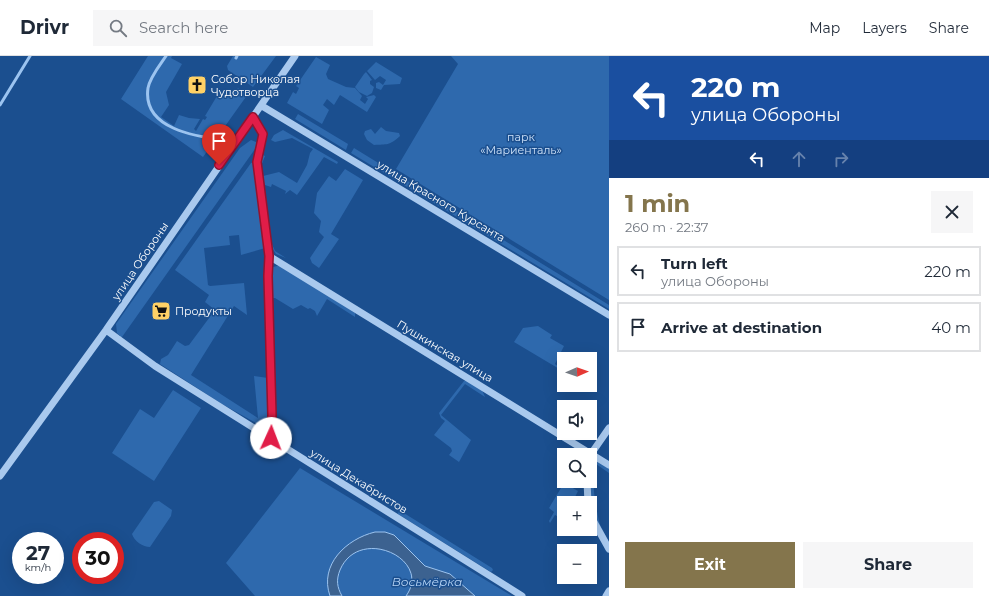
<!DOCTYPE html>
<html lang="en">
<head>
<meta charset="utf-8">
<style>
  body { margin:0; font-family:Montserrat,sans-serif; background:#f6f6f7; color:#1f2937; height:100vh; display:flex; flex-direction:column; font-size:15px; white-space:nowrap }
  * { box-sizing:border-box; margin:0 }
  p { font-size:13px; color:#747a83 }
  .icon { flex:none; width:22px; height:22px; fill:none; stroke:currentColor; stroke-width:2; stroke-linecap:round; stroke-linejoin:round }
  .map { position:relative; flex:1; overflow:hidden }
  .sheet { display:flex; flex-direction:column; background:#fff; width:380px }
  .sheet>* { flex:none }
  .guide { background:#1a4fa0; color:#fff; overflow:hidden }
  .needle { width:26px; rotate:88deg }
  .controls { position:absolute; left:557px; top:296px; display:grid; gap:8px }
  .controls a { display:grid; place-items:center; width:40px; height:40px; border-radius:0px; background:#fff; box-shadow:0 4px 16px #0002; font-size:20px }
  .speed { position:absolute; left:12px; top:476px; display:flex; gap:8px; font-size:20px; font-weight:700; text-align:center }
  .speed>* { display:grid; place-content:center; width:52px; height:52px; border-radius:50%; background:#fff; box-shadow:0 4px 16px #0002; line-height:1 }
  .speed small { font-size:10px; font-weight:400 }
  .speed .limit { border:6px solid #d22; background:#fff; color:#111 }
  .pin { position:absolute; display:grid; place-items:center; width:34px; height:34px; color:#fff; margin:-41px -17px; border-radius:50% 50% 50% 0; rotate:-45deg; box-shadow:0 0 4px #0007 }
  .pin .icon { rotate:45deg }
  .me { position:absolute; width:44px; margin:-22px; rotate:2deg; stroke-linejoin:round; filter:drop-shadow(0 0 3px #0008) }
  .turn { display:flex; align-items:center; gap:14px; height:84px; padding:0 16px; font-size:18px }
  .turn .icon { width:52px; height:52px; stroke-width:2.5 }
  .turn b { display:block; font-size:28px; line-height:34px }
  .lanes { display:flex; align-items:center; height:38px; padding:0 16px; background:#0003; justify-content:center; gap:20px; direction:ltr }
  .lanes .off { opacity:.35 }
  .round { display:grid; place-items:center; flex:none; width:42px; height:42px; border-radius:0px; background:#f6f6f7 }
  .head { display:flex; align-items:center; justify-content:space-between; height:68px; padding:0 16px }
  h1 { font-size:24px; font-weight:700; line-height:30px; color:#84754c }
  .cta { display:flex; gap:8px; margin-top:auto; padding:8px 16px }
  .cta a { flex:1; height:46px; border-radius:0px; background:#84754c; color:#fff; font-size:16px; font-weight:700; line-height:46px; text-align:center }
  .cta a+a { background:#f6f6f7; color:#1f2937 }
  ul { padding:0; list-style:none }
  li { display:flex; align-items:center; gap:12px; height:50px; margin:0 8px 6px; padding:0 8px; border:2px solid #e0e1e3; border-radius:0px }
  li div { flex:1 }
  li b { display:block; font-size:15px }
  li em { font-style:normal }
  header { display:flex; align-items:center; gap:24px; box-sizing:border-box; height:56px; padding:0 20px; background:#fff; border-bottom:1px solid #e0e1e3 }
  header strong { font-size:19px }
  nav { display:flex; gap:22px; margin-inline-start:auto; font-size:14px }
  .search { width:280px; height:36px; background:#f6f6f7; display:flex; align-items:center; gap:10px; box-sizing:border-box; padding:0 14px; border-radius:0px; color:#747a83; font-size:15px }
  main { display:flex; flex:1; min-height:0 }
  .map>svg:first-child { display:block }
  .green { fill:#2e69ad }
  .water { fill:#3c6290; stroke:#9cc4f0 }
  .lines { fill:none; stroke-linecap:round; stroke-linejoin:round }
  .stream { stroke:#9cc4f0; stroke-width:3 }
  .minor { stroke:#a9c9ee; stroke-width:7 }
  .route-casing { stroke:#92132f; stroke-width:10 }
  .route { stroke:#e11d48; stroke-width:7 }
  .labels { text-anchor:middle; stroke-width:3; stroke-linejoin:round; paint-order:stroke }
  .poi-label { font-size:11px; fill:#fff; stroke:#1b4f8f; text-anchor:start }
  .park-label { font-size:11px; fill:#cfe3fa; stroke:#1b4f8f }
  .street-label { font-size:11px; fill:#fff; stroke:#1b4f8f }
  .water-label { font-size:12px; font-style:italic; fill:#b5d3f5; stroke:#1b4f8f }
</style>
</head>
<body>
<header>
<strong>Drivr</strong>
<div class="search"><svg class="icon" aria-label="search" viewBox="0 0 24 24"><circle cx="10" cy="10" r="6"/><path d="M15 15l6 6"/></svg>Search here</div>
<nav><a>Map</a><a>Layers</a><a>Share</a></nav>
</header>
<main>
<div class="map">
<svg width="609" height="540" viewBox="0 0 609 540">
  <rect width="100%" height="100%" fill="#1b4f8f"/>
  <path class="green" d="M148,0h24l-1,2 11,6 -16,28 3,13 -8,12 13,9 5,-11 10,3 11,1 -6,10 2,2 7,-12 2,1 2,-3 -2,-1 15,-25 13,5 5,-8 10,6 -45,63 -82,-58z
    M233,0h43l-23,31 -25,-17 -1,-4z
    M451,0h158v244l-213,-131 62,-105z
    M316,1l14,8 -4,9 2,5 18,8 9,1 7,8 -2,4 5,4 3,-5 -2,-2 8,-2 2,2 -9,15 -27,-17 -6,10 -7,-6 -4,6 6,5 -7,14 -35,-21 6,-11 3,2 3,-6 -3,-2z
    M376,6l26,16 -2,6 -16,1 -3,5 -5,-2v-5l3,-1 4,3 3,-5 -6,-4 -5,4 -8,-9z
    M366,16l6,8 -2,1v3l4,3 -2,6 -5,3 -8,-4 -4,-5 9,-13z
    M298,58l50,30 -2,6 -51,-31z
    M381,71l5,4 13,2 1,3c-11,10 -13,8 -26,9l-7,-5 -3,-6 1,-3 6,-2 4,5z
    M283,74l55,32 -1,2 -13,-7 -27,38 -7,-5 -5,4 1,-3 -14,-7 -1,3 -6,-2 -1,-3 7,60 4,9 11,7 -10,-4 -7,-11 -9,-78 3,-10 2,1 -4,10 2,10 16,-4 18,11 10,-18 3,-12 3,-4 -21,-11 -17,4 -4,-2 3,-5z
    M251,84l5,2 1,4 -2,3 -133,188h-2v-2h-1l-2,-2 -1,-9 124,-176z
    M354,92l255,157v4l-258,-156z
    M254,106l11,86 -24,7 -2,-20 -10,1 1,9 -26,3 4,37 2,1 34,-3 3,32 -13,-9 -43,69 67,43 -4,-42 14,2 1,41 -1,4 -5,4 -41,-23 -62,-40 1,-5 7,-4 9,-14 8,5 4,-1 26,-35 -10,-8 4,-7 -34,-25 76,-107z
    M345,113l18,11 -32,54 8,5 -20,29 -7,-5 -2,-5 14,-21 -5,-5 2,-11 -7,-8 3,-20 12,-17 7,5z
    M277,210h5l73,47v4l-28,-18 -10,17 -2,-5 -5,-3 -2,1 -7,-4 -8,4 -18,-11h-5v-24l3,-7z
    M538,270l14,9 -2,3 14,8 -9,18 7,5 -1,1 -47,-28 9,-14z
    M464,325h3l15,9 3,7 -20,-13 -24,31 30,25 -12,22 -10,-7 3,-4 -1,-3 -17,-13 11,-14 -4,-3 -2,-5z
    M173,334l28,18 -47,73 -42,-28 28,-44 14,9z
    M595,404l14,7v6l-13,-9c-5,20 -1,38 3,57 2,10 10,15 10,26 -14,-31 -26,-50 -16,-86z
    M300,412l212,128h-257l-29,-33z
    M564,427l14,8 -6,12h-8v11l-3,4 -6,-3 -5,8 -1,-2 5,-9 -5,-4z
    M159,445l13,9 -1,6 -21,31c-7,0 -16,-6 -18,-13l22,-32z
    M399,454l93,58 1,2 -2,2 -93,-58z"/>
  <path class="water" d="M375,476h10l9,3 31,31 25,8 25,22h-69c27,-37 -47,-71 -66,-26 -4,10 -3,17 2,26h-12c-11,-31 16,-57 45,-64z"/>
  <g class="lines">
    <path class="stream" d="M166,0c-6,9 -16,21 -18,32 -6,41 49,49 77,52
      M236,2l1,-2
      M0,49l30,-49"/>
    <path class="minor" d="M262,50l347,209
      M253,61l10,17 -6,28 12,94 -1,20 4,139 -1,23
      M269,200l340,209
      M106,274l49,36 367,230
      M590,406l1,-8 18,-26
      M0,420l106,-146 189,-274
      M587,425l1,22
      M590,456l4,10 15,27
      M606,540l3,-5"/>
  </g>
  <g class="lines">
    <g class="route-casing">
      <path id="route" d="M219,109l34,-48 10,17 -6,28 12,94 -1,20 4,139 -1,23"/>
    </g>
    <use href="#route" class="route"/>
  </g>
  <defs>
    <g id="church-square" transform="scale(1)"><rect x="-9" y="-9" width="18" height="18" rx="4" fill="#ffd166" stroke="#1b4f8f"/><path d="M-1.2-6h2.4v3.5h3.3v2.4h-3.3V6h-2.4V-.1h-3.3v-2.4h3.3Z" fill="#111"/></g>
    <g id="supermarket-square" transform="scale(1)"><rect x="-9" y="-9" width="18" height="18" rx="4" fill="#ffd166" stroke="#1b4f8f"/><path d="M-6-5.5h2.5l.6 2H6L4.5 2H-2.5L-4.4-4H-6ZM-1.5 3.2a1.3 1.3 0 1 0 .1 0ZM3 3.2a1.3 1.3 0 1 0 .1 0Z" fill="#111"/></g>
  </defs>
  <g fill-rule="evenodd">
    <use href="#church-square" x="197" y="29"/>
    <use href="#supermarket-square" x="161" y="255"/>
  </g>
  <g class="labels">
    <g class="poi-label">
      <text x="211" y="27">Собор Николая<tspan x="211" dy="13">Чудотворца</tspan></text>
      <text x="175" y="259">Продукты</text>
    </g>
    <g class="park-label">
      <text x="521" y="85">парк<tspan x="521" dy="13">«Мариенталь»</tspan></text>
    </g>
    <g class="street-label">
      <text transform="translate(441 145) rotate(31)" y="4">улица Красного Курсанта</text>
      <text transform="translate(140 205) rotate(-56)" y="4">улица Обороны</text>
      <text transform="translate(445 295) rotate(31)" y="4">Пушкинская улица</text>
      <text transform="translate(359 425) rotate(32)" y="4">улица Декабристов</text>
    </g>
    <g class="water-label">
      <text x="427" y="530">Восьмёрка</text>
    </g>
  </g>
</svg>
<div class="controls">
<a><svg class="needle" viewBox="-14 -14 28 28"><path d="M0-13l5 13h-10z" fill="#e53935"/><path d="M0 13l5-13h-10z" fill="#747a83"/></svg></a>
<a><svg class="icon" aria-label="sound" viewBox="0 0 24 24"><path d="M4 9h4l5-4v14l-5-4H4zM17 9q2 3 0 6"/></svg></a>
<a><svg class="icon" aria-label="search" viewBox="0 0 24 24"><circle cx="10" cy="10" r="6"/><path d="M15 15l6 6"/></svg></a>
<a>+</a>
<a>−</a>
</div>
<div class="speed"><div>27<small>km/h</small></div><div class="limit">30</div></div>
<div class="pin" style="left:219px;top:109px;background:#d93025"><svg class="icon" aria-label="arrive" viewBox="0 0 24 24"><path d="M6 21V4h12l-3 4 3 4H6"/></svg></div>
<svg class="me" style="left:271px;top:382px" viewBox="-20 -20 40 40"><circle r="19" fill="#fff"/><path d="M0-13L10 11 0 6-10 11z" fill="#e11d48"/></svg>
</div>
<section class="sheet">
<div class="guide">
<div class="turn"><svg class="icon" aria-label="left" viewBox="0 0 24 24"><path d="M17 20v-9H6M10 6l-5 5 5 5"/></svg><div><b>220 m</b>улица Обороны</div></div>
<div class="lanes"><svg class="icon" aria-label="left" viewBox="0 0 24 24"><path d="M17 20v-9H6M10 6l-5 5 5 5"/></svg><svg class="icon off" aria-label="ahead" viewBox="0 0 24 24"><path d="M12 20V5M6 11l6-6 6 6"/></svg><svg class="icon off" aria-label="right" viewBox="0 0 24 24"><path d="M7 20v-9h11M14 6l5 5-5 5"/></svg></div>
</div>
<div class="head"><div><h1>1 min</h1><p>260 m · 22:37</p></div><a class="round"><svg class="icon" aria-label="close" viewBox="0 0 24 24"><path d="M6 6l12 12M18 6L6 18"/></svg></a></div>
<ul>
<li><svg class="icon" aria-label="left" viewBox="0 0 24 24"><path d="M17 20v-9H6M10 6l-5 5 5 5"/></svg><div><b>Turn left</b><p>улица Обороны</p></div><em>220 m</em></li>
<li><svg class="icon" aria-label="arrive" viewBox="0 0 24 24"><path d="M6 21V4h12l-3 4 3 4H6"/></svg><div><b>Arrive at destination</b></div><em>40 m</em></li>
</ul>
<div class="cta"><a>Exit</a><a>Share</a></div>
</section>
</main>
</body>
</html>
